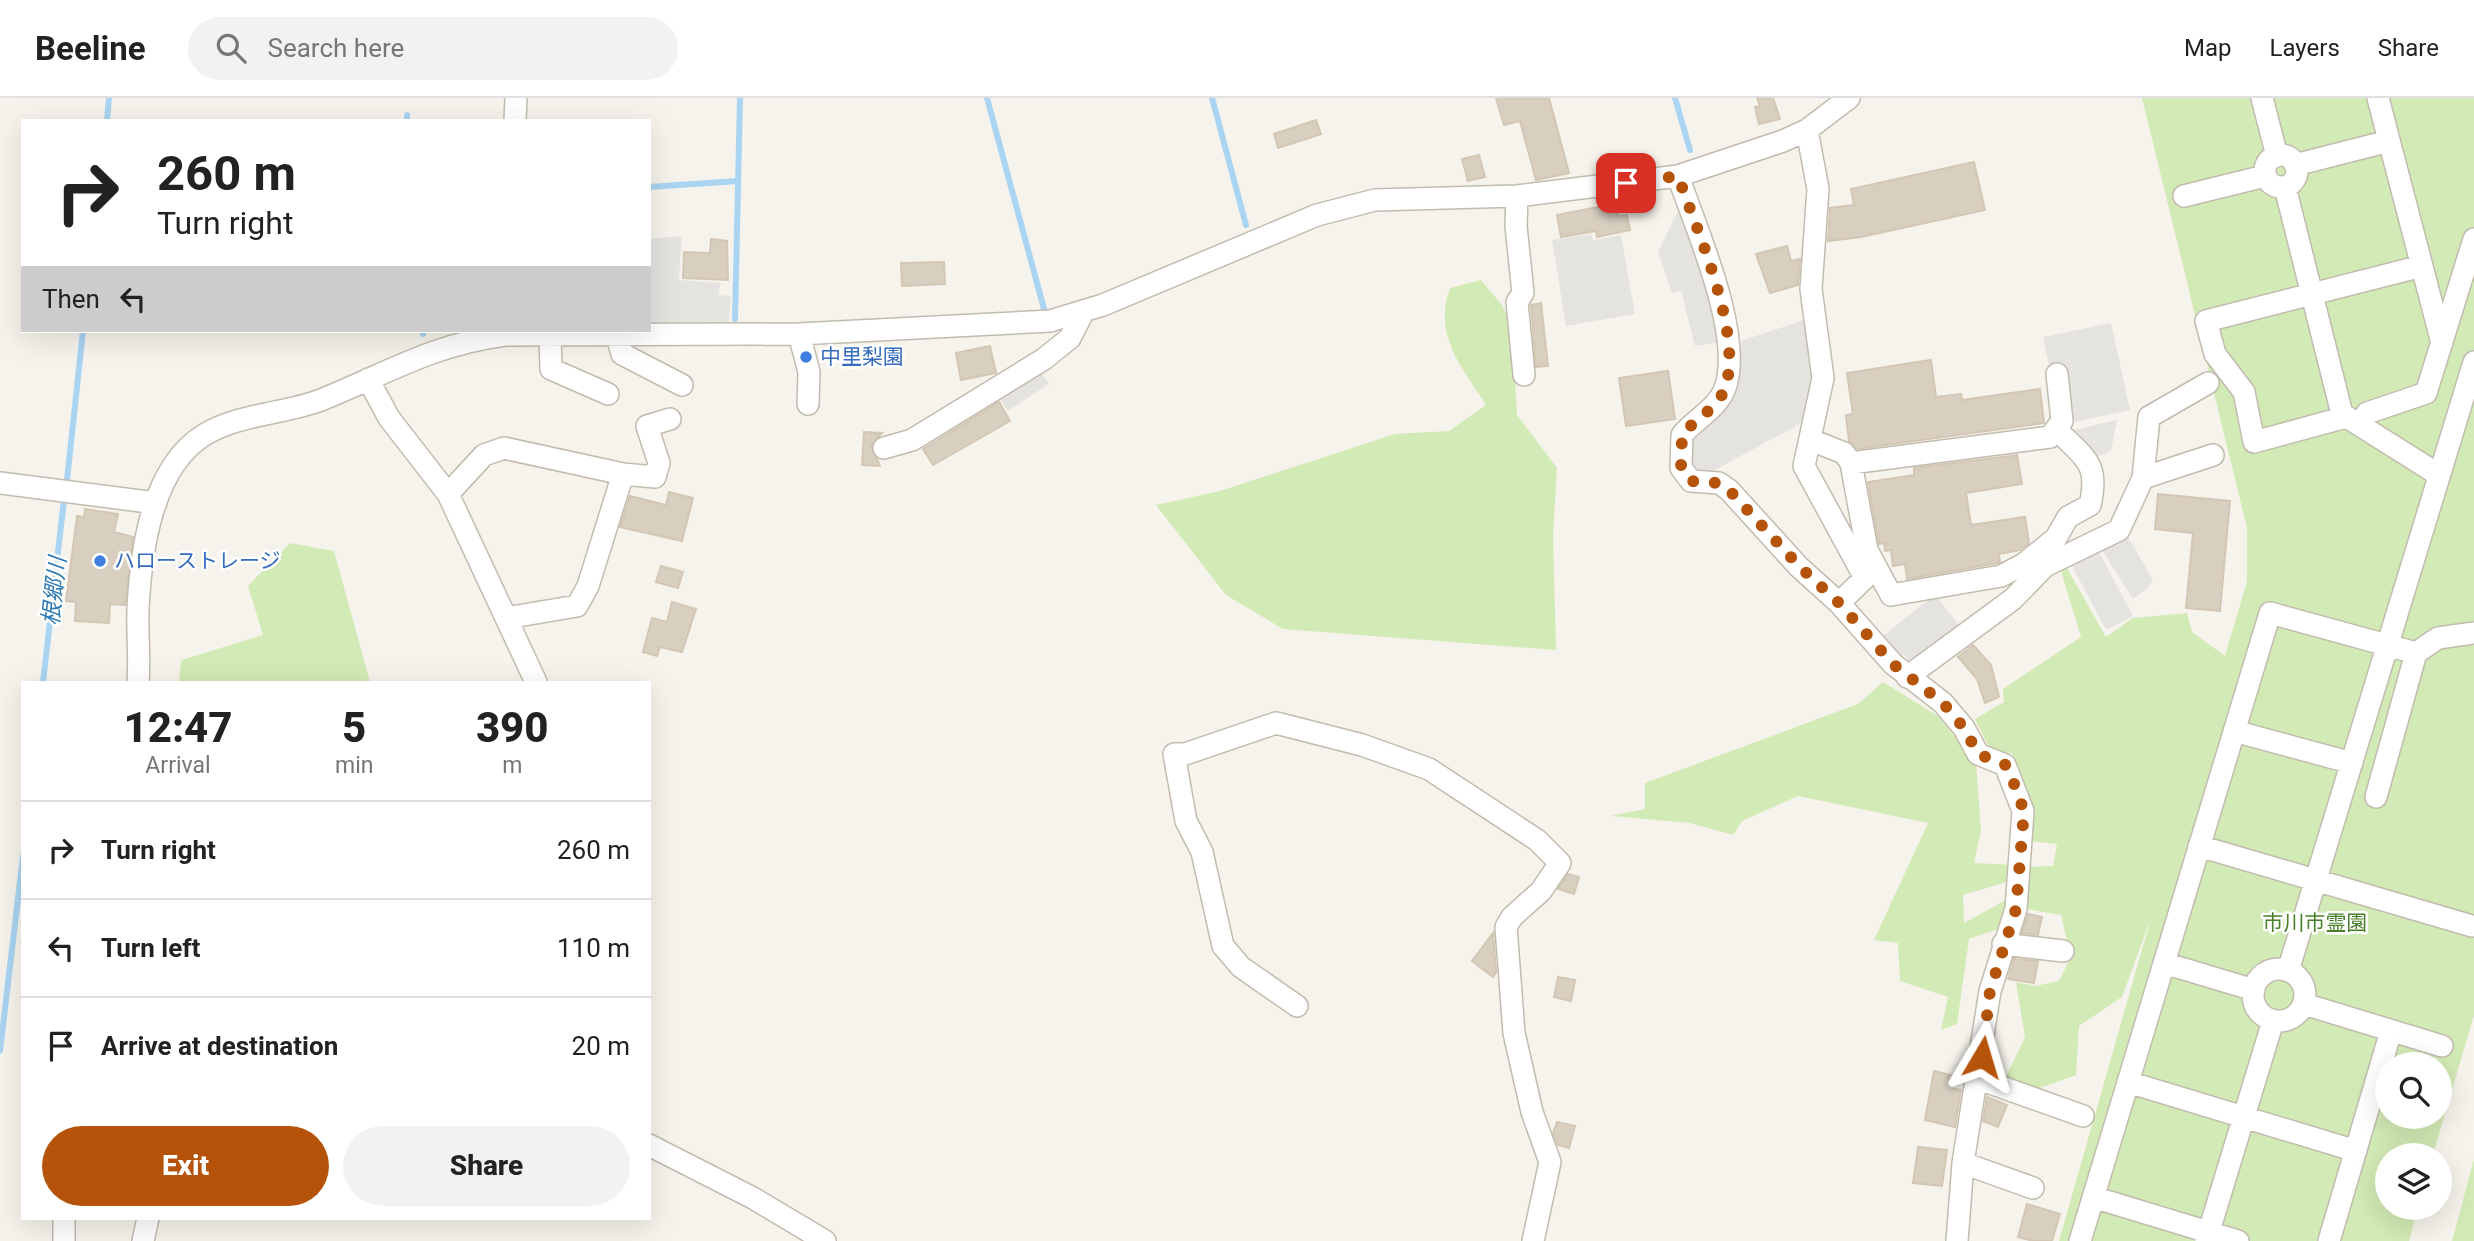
<!DOCTYPE html>
<html lang="en">
<head>
<meta charset="utf-8">
<style>
  body { margin:0; font-family:Roboto,"Noto Sans JP",sans-serif; background:#f2f2f2; color:#222; height:100vh; display:flex; flex-direction:column; font-size:26px; white-space:nowrap }
  * { box-sizing:border-box; margin:0 }
  p { font-size:23px; color:#767676 }
  .icon { flex:none; width:38px; height:38px; fill:none; stroke:currentColor; stroke-width:2; stroke-linecap:round; stroke-linejoin:round }
  .map { position:relative; flex:1; overflow:hidden }
  .panel { position:absolute; left:21px; top:583px; width:630px; height:539px; display:flex; flex-direction:column; background:#fff; border-radius:0px; box-shadow:0 7px 28px #0002 }
  .panel>* { flex:none }
  .top-card { position:absolute; left:21px; top:21px; width:630px; height:214px; border-radius:0px; box-shadow:0 7px 28px #0002; background:#fff; color:#222; overflow:hidden }
  .controls { position:absolute; left:2375px; top:954px; display:grid; gap:14px }
  .controls a { display:grid; place-items:center; width:77px; height:77px; border-radius:50%; background:#fff; box-shadow:0 7px 28px #0002; font-size:35px }
  .pin { position:absolute; display:grid; place-items:center; width:60px; height:60px; color:#fff; margin:-30px; border-radius:14px; box-shadow:0 4px 10px #0006 }
  .me { position:absolute; width:77px; margin:-38px; rotate:7deg; stroke-linejoin:round; filter:drop-shadow(0 0 5px #0008) }
  .turn { display:flex; align-items:center; gap:24px; height:147px; padding:0 21px; font-size:32px }
  .turn .icon { width:91px; height:91px; stroke-width:2.5 }
  .turn b { display:block; font-size:49px; line-height:60px }
  .then { display:flex; align-items:center; height:66px; padding:0 21px; background:#0003; gap:14px; font-size:26px }
  .eta { display:flex; justify-content:space-evenly; align-items:center; height:119px; text-align:center }
  .eta b { font-size:42px; font-weight:800; line-height:49px }
  .cta { display:flex; gap:14px; margin-top:auto; padding:14px 21px }
  .cta a { flex:1; height:80px; border-radius:42px; background:#b45309; color:#fff; font-size:28px; font-weight:800; line-height:80px; text-align:center }
  .cta a+a { background:#f2f2f2; color:#222 }
  ul { padding:0; list-style:none }
  li { display:flex; align-items:center; gap:21px; height:98px; padding:0 21px; border-top:2px solid #e0e0e0 }
  li div { flex:1 }
  li b { display:block; font-size:26px }
  li em { font-style:normal }
  header { display:flex; align-items:center; gap:42px; box-sizing:border-box; height:98px; padding:0 35px; background:#fff; border-bottom:2px solid #e0e0e0 }
  header strong { font-size:33px }
  nav { display:flex; gap:38px; margin-inline-start:auto; font-size:24px }
  .search { width:490px; height:63px; background:#f2f2f2; display:flex; align-items:center; gap:18px; box-sizing:border-box; padding:0 24px; border-radius:38px; color:#767676; font-size:26px }
  .map>svg:first-child { display:block }
  .green { fill:#d2eab5; fill-rule:evenodd }
  .parking { fill:#e5e3e0 }
  .lines { fill:none; stroke-linecap:round; stroke-linejoin:round }
  .stream { stroke:#a9d4f2; stroke-width:6 }
  .building { fill:#d8cfc1; stroke:#d3c7b4; stroke-width:2 }
  .minor-casing { stroke:#c2bbae; stroke-width:24 }
  .minor { stroke:#fff; stroke-width:21 }
  .route { stroke:#b45309; stroke-width:12; stroke-dasharray:0 21.6 }
  .shop-dot { fill:#3f7fe0; stroke:#fff; stroke-width:2.5 }
  .labels { text-anchor:middle; stroke-width:5; stroke-linejoin:round; paint-order:stroke }
  .shop-label { font-size:21px; fill:#366cbe; stroke:#fff; text-anchor:start }
  .park-label { font-size:21px; fill:#4a7f2a; stroke:#fff }
  .water-label { font-size:23px; font-style:italic; fill:#2e7ab2; stroke:#fff }
</style>
</head>
<body>
<header>
<strong>Beeline</strong>
<div class="search"><svg class="icon" aria-label="search" viewBox="0 0 24 24"><circle cx="10" cy="10" r="6"/><path d="M15 15l6 6"/></svg>Search here</div>
<nav><a>Map</a><a>Layers</a><a>Share</a></nav>
</header>
<div class="map">
<svg width="2474" height="1143" viewBox="0 0 2474 1143">
  <rect width="100%" height="100%" fill="#f6f3ec"/>
  <path class="green" d="M2142,0h332v917l-41,140h-46v53h31l-9,33h-350l92,-323 -29,79 -43,29 -3,49 -45,16 -27,-10 21,-44 -9,-55 19,4 24,-5 12,-24 -10,-42 -40,-7 5,-41 27,-1 4,-22 -28,-3 4,-23 -21,-65 -18,4 -19,-38 29,-17 -1,-13 78,-52 -20,-66 6,-3 39,69 27,-19 54,-5 5,19 33,24 22,-75v-53zM2387,966h53v52h-53z
    M1481,182l21,25 10,22 5,88 40,53 -4,67 3,115 -273,-21 -57,-34 -70,-90 64,-14 175,-57 54,-3 37,-26c-25,-39 -53,-70 -36,-117z
    M290,445l44,8 36,131h-191l2,-22 82,-25 -15,-49z
    M1883,584l55,34 38,47 5,68 -7,32 39,2v15l-50,15 1,28 42,-23 -2,27 -35,12 -12,85 -16,6 7,-33 -48,-16 -2,-38 -24,-3 54,-117 -130,-27 -56,25 -9,14 -43,-12 -79,-7 34,-7v-26l213,-79z
    M2474,1061v82h-22z"/>
  <path class="parking" d="M1679,111l23,62 19,71 -26,4 -14,-55 -9,2 -14,-41z
    M1591,136l2,6 28,-5 14,79 -69,12 -14,-86z
    M682,138l-3,44 42,3 -3,12 13,1 -3,32 -79,-2v-87z
    M1807,221l9,59 -11,43 -103,56 -14,-10 6,-40 45,-64 2,-22z
    M2111,225l19,87 -55,12 -12,-54 -13,2 -7,-33z
    M1039,271l10,15 -41,27 -10,-15z
    M2117,322l-6,31 -29,12 -17,-31z
    M2128,439l25,43 -5,8 -15,11 -31,-49z
    M2098,452l35,66 -27,14 -35,-66z
    M1935,497l24,30 -48,38 -7,-8 -7,4 -17,-21z"/>
  <g class="lines">
    <path class="stream" d="M987,0l57,211
      M1212,0l34,127
      M1675,0l15,52
      M407,17v6
      M107,23l2,-23
      M649,89l89,-6
      M735,221l5,-221
      M422,233l1,3
      M67,382l16,-149
      M43,584l21,-182
      M0,953l23,-195"/>
  </g>
  <path class="building" d="M1496,0h53l20,75 -33,7 -16,-59 -16,4z
    M1757,0h16l7,21 -21,5 -4,-17 5,-1z
    M1316,22l5,14 -43,14 -4,-14z
    M1479,57l6,22 -17,4 -6,-22z
    M1974,64l11,48 -124,27 -33,4 2,-33 24,-3 -3,-16z
    M1598,109l6,1 1,5 12,-2 1,5 9,-1 3,15 -33,7 -1,-6 -35,6 -4,-22z
    M711,141l16,2 1,39 -45,-2 1,-26 26,1z
    M1787,148l4,15 9,-2 -2,26 -28,8 -14,-39z
    M944,164l1,22 -43,2 -1,-23z
    M1541,205l7,63 -12,1 -5,-62z
    M990,248l6,27 -35,7 -5,-27z
    M1931,262l5,37 25,-3 1,6 78,-11 4,34 -187,26 -8,-8 -3,-26 7,-1 -6,-41z
    M1668,273l7,48 -49,7 -7,-48z
    M999,304l11,19 -77,44 -10,-16z
    M864,334l18,1 -11,12 9,21 -18,-1z
    M2017,357l5,29 -56,9 5,32 54,-8 4,26 -9,7 -21,4 1,8 -3,1 -90,16 -2,-15 -12,2 -2,-16 -6,1 -1,-8 -5,1 -11,-62 46,-7v-7z
    M669,394l24,6 -11,43 -62,-14 10,-31 36,9z
    M2158,396l72,7 -10,110 -34,-3 7,-75 -38,-4z
    M85,411l33,5 -4,18 19,5 -8,68 -15,-1 -1,19 -34,-2 1,-19 -10,-1 11,-85 7,1z
    M661,468l22,6 -5,16 -22,-6z
    M672,504l24,7 -14,43 -22,-5 -3,9 -14,-4 9,-34 15,4z
    M1973,547l18,20 8,32 -14,6 -8,-24 -19,-22z
    M1568,776l11,3 -5,17 -16,-5z
    M2028,816l14,3 -4,18 -16,-2z
    M1493,835l3,39 -3,5 -21,-16z
    M2014,861l24,2 -4,22 -26,-4z
    M1558,879l17,3 -4,21 -17,-4z
    M1934,973l20,5 -3,12 10,2 -6,37 -30,-7z
    M1987,999l20,8 -9,22 -15,-6z
    M1557,1024l18,4 -6,22 -11,-3 -5,-12z
    M1918,1049l29,3 -5,36 -29,-3z
    M2027,1106l33,10 -8,27h-19l-15,-4z"/>
  <g class="lines">
    <g class="minor-casing">
      <path id="minor" d="M2262,0l15,58
        M2378,0l64,245
        M515,23l1,-23
        M1807,32l11,59 -7,100 12,89 -19,88 61,112 -26,25 54,61 50,39 21,25 14,26 27,11 18,46 -7,98 -26,82 -27,172 -6,78
        M2265 73a16 16 0 1 1 32 0a16 16 0 1 1-32 0Z
        M2295,67l94,-24
        M1678,78c18,52 66,160 47,212 -7,20 -30,31 -43,47l-1,33 10,13 28,2 10,7 70,77 40,36
        M2285,89l57,227 97,61
        M1517,98l-1,30 7,67 -6,9 7,73
        M2184,98l81,-20
        M550,236l1,35 57,25
        M799,236l10,38 -1,32
        M617,238l5,18 60,31
        M368,281l21,39 59,76 88,188
        M2346,319l-92,25 -10,-50 -29,-38 -9,-33 216,-55
        M2359,327l8,-12 59,-20 48,-154
        M2056,331c28,29 44,33 34,76l-22,12 -12,21 -32,26 -23,12 -110,19 -24,-45 -16,-87 199,-26 12,-16 -5,-47
        M1811,342l33,13 7,10
        M884,350l28,-8 132,-81 26,-21 14,-27
        M2143,380l70,-23
        M0,385l156,20
        M448,396l36,-39 20,-7 119,26 32,3 4,-14 -12,-37 23,-7
        M506,520l71,-12 11,-20 35,-112
        M2416,555l22,-15 36,-5
        M1907,579l106,-78 32,-33 74,-36 24,-52 6,-61 59,-34
        M138,584c2,-24 -1,-49 0,-74 3,-56 13,-140 66,-173 34,-21 80,-21 117,-35 67,-27 110,-55 184,-65l294,-1 251,-13 53,-16 214,-90 58,-15 142,-4 161,-20 105,-35 24,-11 42,-32
        M2234,633l118,32
        M2199,748l273,80
        M2003,846l60,7
        M2164,865l90,27
        M2253 897a26 26 0 1 1 52 0a26 26 0 1 1-52 0Z
        M2288,873l186,-609
        M2304,906l138,42
        M1297,908l-56,-39 -18,-21 -21,-94 -16,-31 -12,-67h11l91,-31 86,22 67,24 108,71 23,23 -19,28 -29,26 -6,10 8,106 18,79 18,50 -17,79
        M1979,981l104,37
        M2128,984l228,69
        M649,1047l104,53 72,43
        M1963,1065l70,25
        M2093,1099l145,44
        M64,1120v23
        M143,1143l5,-23
        M2080,1143l190,-628 146,40 -40,144
        M2206,1143l67,-220
        M2329,1143l62,-210"/>
    </g>
    <use href="#minor" class="minor"/>
  </g>
  <g class="lines">
    <path class="route" d="M1626,85l52,-7c18,52 66,159 47,212 -7,20 -30,31 -43,47l-1,33 10,13 28,2 10,7 71,77 39,36 54,61 50,39 21,25 14,26 28,11 3,5 15,41 -8,98 -26,82 -8,66"/>
  </g>
  <g class="shop-dot">
    <circle cx="806" cy="259" r="7"/>
    <circle cx="100" cy="463" r="7"/>
  </g>
  <g class="labels">
    <g class="shop-label">
      <text x="820" y="266">中里梨園</text>
      <text x="114" y="470">ハローストレージ</text>
    </g>
    <g class="park-label">
      <text x="2315" y="832">市川市霊園</text>
    </g>
    <g class="water-label">
      <text transform="translate(54 493) rotate(-84)" y="8">根郷川</text>
    </g>
  </g>
</svg>
<div class="controls">
<a><svg class="icon" aria-label="search" viewBox="0 0 24 24"><circle cx="10" cy="10" r="6"/><path d="M15 15l6 6"/></svg></a>
<a><svg class="icon" aria-label="layers" viewBox="0 0 24 24"><path d="M12 4l9 5-9 5-9-5zM3 14l9 5 9-5"/></svg></a>
</div>
<div class="pin" style="left:1626px;top:85px;background:#d93025"><svg class="icon" aria-label="arrive" viewBox="0 0 24 24"><path d="M6 21V4h12l-3 4 3 4H6"/></svg></div>
<svg class="me" style="left:1982px;top:959px" viewBox="-20 -20 40 40"><path d="M0-17L14 15 0 8-14 15z" fill="#b45309" stroke="#fff" stroke-width="4"/></svg>
<div class="top-card">
<div class="turn"><svg class="icon" aria-label="right" viewBox="0 0 24 24"><path d="M7 20v-9h11M14 6l5 5-5 5"/></svg><div><b>260 m</b>Turn right</div></div>
<div class="then">Then<svg class="icon" aria-label="left" viewBox="0 0 24 24"><path d="M17 20v-9H6M10 6l-5 5 5 5"/></svg></div>
</div>
<section class="panel">
<div class="eta">
<div><b>12:47</b><p>Arrival</p></div>
<div><b>5</b><p>min</p></div>
<div><b>390</b><p>m</p></div>
</div>
<ul>
<li><svg class="icon" aria-label="right" viewBox="0 0 24 24"><path d="M7 20v-9h11M14 6l5 5-5 5"/></svg><div><b>Turn right</b></div><em>260 m</em></li>
<li><svg class="icon" aria-label="left" viewBox="0 0 24 24"><path d="M17 20v-9H6M10 6l-5 5 5 5"/></svg><div><b>Turn left</b></div><em>110 m</em></li>
<li><svg class="icon" aria-label="arrive" viewBox="0 0 24 24"><path d="M6 21V4h12l-3 4 3 4H6"/></svg><div><b>Arrive at destination</b></div><em>20 m</em></li>
</ul>
<div class="cta"><a>Exit</a><a>Share</a></div>
</section>
</div>
</body>
</html>
